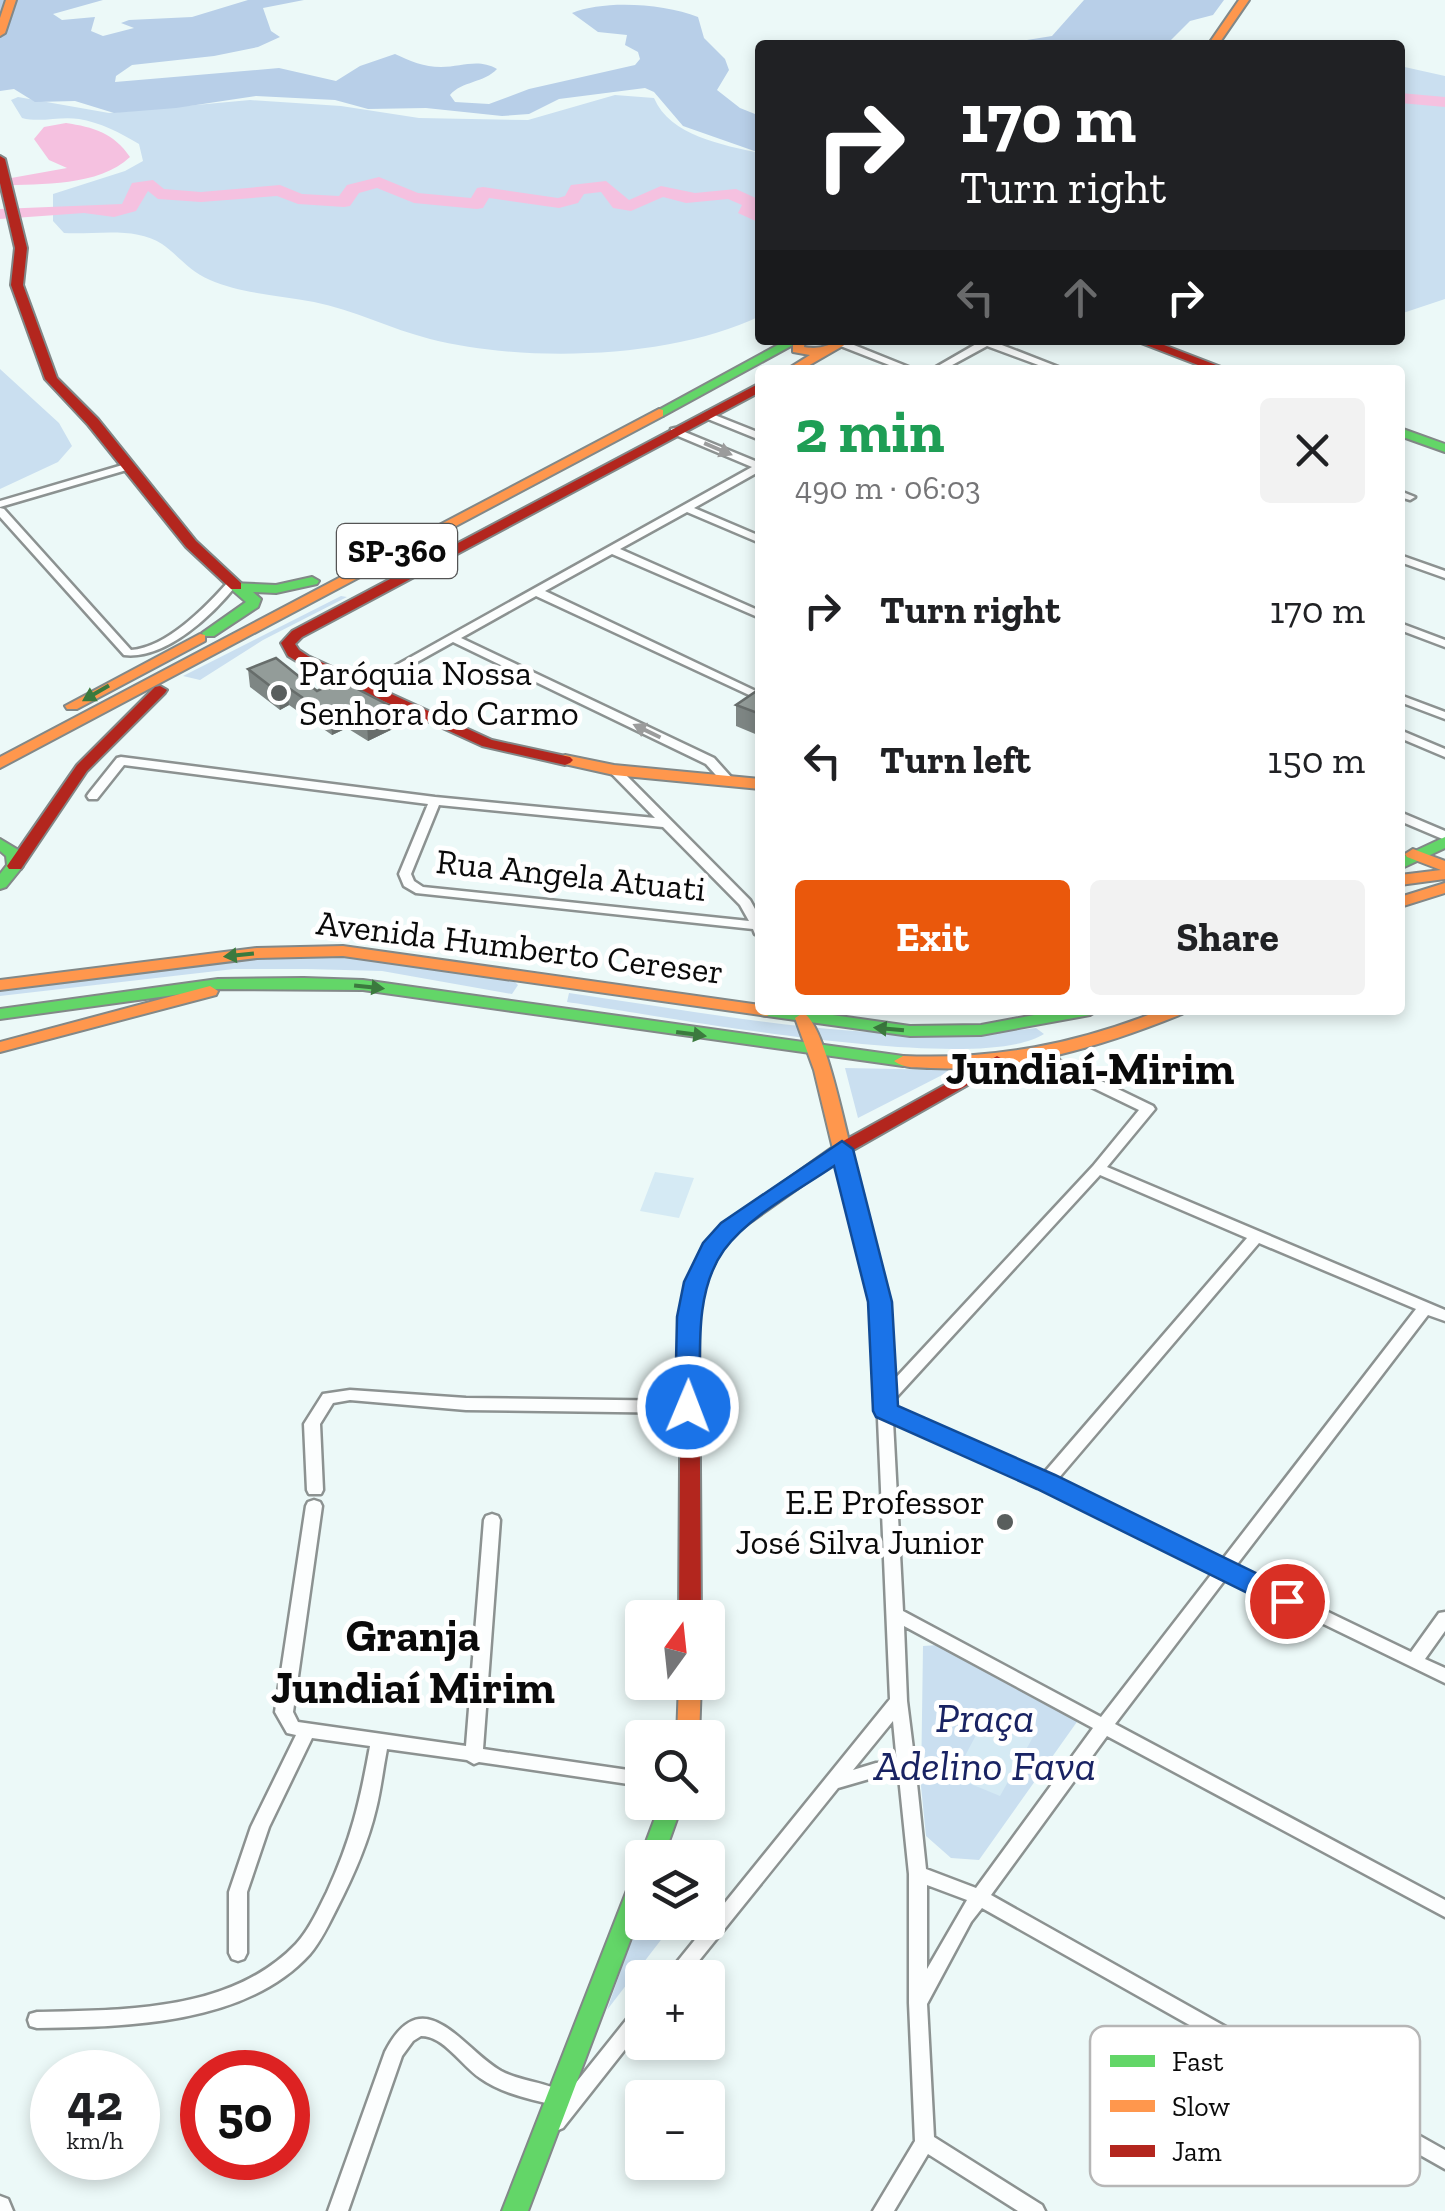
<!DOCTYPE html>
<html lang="en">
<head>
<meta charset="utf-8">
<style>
  body { margin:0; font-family:"Zilla Slab",serif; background:#f2f2f2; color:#202124; height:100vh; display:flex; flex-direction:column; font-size:38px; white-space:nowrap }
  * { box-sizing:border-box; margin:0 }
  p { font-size:32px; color:#757577 }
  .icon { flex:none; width:55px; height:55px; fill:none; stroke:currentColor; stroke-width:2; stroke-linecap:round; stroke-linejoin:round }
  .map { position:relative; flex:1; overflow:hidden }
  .details { position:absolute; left:755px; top:365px; width:650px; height:650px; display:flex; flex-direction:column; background:#fff; border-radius:10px; box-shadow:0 5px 15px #0003 }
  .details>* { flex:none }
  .hud { position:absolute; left:755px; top:40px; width:650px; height:305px; border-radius:10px; box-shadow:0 5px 15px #0003; background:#202124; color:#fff; overflow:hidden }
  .needle { width:65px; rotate:15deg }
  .fabs { position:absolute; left:625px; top:1600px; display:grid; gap:20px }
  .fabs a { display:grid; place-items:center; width:100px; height:100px; border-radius:10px; background:#fff; box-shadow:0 5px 15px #0003; font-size:50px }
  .speed { position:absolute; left:30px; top:2050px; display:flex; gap:20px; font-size:50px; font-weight:700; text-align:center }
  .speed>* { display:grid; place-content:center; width:130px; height:130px; border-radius:50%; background:#fff; box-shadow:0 5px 15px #0003; line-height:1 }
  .speed small { font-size:25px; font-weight:400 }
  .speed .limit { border:15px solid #d22; background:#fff; color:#111 }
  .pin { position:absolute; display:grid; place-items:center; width:85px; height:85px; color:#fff; margin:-42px; border:5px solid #fff; border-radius:50%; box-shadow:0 2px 10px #0007 }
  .me { position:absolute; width:110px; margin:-55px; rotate:1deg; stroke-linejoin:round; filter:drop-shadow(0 0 8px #0008) }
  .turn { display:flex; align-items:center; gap:35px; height:210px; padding:0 40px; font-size:45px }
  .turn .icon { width:130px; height:130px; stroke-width:2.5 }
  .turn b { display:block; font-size:70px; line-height:85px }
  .lanes { display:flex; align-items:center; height:95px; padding:0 40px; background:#0003; justify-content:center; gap:50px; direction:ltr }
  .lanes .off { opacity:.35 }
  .round { display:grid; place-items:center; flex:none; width:105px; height:105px; border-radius:10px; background:#f2f2f2 }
  .head { display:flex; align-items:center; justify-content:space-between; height:170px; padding:0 40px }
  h1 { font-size:60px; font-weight:700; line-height:75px; color:#1e9e55 }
  .button { display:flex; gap:20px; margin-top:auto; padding:20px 40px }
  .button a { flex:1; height:115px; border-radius:10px; background:#ea580c; color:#fff; font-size:40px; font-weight:700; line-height:115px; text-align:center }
  .button a+a { background:#f2f2f2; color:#202124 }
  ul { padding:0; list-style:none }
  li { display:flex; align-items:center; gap:30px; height:150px; padding:0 40px }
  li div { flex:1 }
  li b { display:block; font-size:38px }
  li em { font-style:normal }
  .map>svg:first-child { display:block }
  .green { fill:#cadff0 }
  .forest { fill:#b8cfe8 }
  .pitch { fill:#d5eaf4 }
  .water { fill:#f5c1e0 }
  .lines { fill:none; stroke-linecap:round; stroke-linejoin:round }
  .river { fill:#f5c1e0; fill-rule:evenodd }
  .street-casing { stroke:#8c9291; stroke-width:5 }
  .fast-casing { stroke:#828888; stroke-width:4 }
  .slow-casing { stroke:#828888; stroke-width:4 }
  .jam-casing { stroke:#828888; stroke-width:4 }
  .street { fill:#fcfefe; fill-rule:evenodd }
  .fast { fill:#63d668; fill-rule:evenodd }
  .slow { fill:#ff974d; fill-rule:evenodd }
  .jam { fill:#b3261e; fill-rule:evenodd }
  .wall { fill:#7e8684 }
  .shaded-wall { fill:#676d6b }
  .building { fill:#939c99; stroke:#676d6b; stroke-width:2.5 }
  .oneway { fill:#9b9c9c }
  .oneway2 { fill:#3b7a3e }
  .route { fill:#1a73e8; stroke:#114b97; stroke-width:2.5 }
  .poi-dot { fill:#595e5d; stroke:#fff; stroke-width:4 }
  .labels { text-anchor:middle; stroke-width:10; stroke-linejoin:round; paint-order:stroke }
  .shield { fill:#fff; stroke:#545454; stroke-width:2.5 }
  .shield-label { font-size:32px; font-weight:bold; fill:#0a0a0a }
  .poi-label { font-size:35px; fill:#0a0a0a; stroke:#fff; text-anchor:start }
  .street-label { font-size:35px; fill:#0a0a0a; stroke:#fff }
  .near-park-label { font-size:42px; font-style:italic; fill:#192363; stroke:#fff }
  .district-label { font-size:45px; font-weight:bold; fill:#0a0a0a; stroke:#fff }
  .near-neighbourhood-label { font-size:45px; font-weight:bold; fill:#0a0a0a; stroke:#fff }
  .key { fill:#fff; stroke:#b6b6b6; stroke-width:2.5 }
  .key-label { font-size:28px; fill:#0a0a0a }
</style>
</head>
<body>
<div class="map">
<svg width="1445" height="2211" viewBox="0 0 1445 2211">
  <rect width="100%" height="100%" fill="#ecf9f8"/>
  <path class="green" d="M1400,66l45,10v223l-45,15z
    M615,95l39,3c16,38 69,47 106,55v163c-88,43 -235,47 -330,23 -39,-10 -76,-29 -116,-37 -34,-7 -72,-8 -104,-22 -20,-8 -32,-25 -48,-36 -27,-18 -68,-9 -98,-11l-11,-12v-27l72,-23 18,-10 -4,-17c-18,-11 -40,-22 -60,-25 -20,-3 -38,4 -57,-1l-11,-18 7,-3 91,16 141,-13 91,6 78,12 109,2z
    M0,369l59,54 13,23 -14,16 -58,27z
    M341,596l6,1 -84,43 -63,40 -17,-4z
    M337,955l175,24 6,6 -6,9 -130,-23 -75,-2h-73l-234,27v-6l218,-28z
    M569,993c154,22 311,55 467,35l8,6c-67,43 -387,-19 -477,-32z
    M845,1068l107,2 -94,48z
    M938,1645l141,74 -100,141 -28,-2 -25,-22 -5,-50 2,-140z
    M642,1909v13l32,1 -67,87z"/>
  <path class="forest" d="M0,0h103l-50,14 9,6 33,-3 -4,14 12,5 31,-8 -13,-5 8,-3 63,-3 56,-17h56l-41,8 8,23 9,6 -22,10 -44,9 -82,9 -16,11 -1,6 164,-14 57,13 24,-15 35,-12c15,7 29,13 46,13 21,0 37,-9 56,2 -13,14 -35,12 -47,26l5,7 34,2 40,-15 106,-24 5,-6 -2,-7 -13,-7 2,-10 -29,-3 -26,-19c31,-13 91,-10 126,4l6,21 21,21 4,11 -12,20 23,18 20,8v37l-77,-27 -29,-34 -9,-4 -86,11 -30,15 -27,2 -76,-8 -58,1 -33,-9 -79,-4 -80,12 -62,5 -39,-12 -40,1 -21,-13 -14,2z
    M1084,0h140l-11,15 -23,6 -24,24h-170l56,-9z"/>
  <path class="pitch" d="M655,1172l39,6 -15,40 -39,-7z
    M986,1716l47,21 -33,59 -46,-19z"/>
  <path class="water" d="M66,123c27,4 48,10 64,34 -32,30 -88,26 -130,29v-6l67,-12 -18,-8 -15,-21 10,-12z"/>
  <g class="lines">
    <path class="river" d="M1400,93l45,4v10l-45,-4z
      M379,177l39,16 53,5 6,-10 6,-1 75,11 7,-2 6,-11 35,-4 23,19 32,-14 34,7 41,-4 22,10 2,24 -22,-10 4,-8 -14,-6 -42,4 -23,-6 -32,14 -18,-3 -12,-16 -17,2 -6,9 -19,5 -70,-10 -6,10 -6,1 -63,-6 -37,-15 -18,5 -9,13 -6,1 -46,-3 -21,-8 -76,6 -43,-3 -10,-8 -12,20 -22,6 -30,-4 -84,6v-10l122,-5 10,-21 21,-3 11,9 37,3 79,-7 22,9 37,2 8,-11z"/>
    <g class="street-casing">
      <path id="street" d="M983,340h12l-1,2 72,28h-14l-65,-24 -44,24h-12z
        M838,341h6l72,29h-14l-64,-25z
        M707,412l53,21v7l-57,-23 -1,-2z
        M675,428l85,35v8l-66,37 66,28v7l-73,-31 -67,37 140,62v7l-148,-64 -67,37 215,102v7l-224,-104 -75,42 253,120 18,20 2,3 -2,3h-8l-18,-20 -253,-122 -86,48h-8v-4l393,-219 -81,-34v-4z
        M126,464l4,1v4l-130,38v-6z
        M1400,491l15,6 -5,3 -10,-3z
        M0,508l4,1 127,141c35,-2 76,-44 98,-69l4,-1 5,3c-24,31 -72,77 -114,72l-124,-138z
        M1400,555l45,16v7l-45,-16z
        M1400,623l45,17v7l-45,-17z
        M1400,695l45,17v7l-45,-17z
        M1400,730l45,19v8l-45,-19z
        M121,757l314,40 220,21 -47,-48 6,-4 4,1 132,133 10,18v17l-5,-1 -2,-5 -337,-36 -12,-7 -5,-12 29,-70 -304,-39 -27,34h-8l-2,-3 2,-3 28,-35zM439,805l224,22 77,78 9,16 -326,-34 -9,-6 -3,-7z
        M1400,812l45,19v9l-45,-19z
        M1047,1050l5,1 8,10 93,45 2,3 -48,58 338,143v11l-17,-6 -193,252 176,85 28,-39 6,-1v19l-20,28 20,9v15l-218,-106 -112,147 330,176v17l-338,-181 -116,159 454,255v19l-463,-261 -11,14 -44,82 7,133 108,68 3,6h-27l-90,-57 -34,57h-21l42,-70 -6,-138v-129l-10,-97h-23l-38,11 -153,190h-21l226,-279 -17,-397 -38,-153 7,-5 7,5 38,153 4,81 202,-217 46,-56 -89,-43 -10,-13zM1100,1175l147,63 -204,236 -150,-66 -1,-6zM1259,1243l157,66 -194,251 -165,-80zM893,1421l147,65 174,85 -113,146 -198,-106zM904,1626l189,102 -117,160 -50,-19 -10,-95 2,-4 -3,-5 -8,-64zM893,1721l4,42h-21l-23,7zM927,1885l40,15 -40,69z
        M350,1390l116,8 221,3 5,2 3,4 -3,4 -5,2 -221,-3 -116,-10 -17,3 -13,21 3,66 -2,4h-12l-2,-4 -3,-66 19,-30z
        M314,1500l6,2 2,4 -29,206 5,10 168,24 18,-226 2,-4 6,-2 6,2 2,4 -17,229 159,23v14l-163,-24 -5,2 -7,-4 -80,-11c-4,20 -6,40 -11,60 -8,34 -23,68 -39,99 -8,16 -16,33 -27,46 -64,71 -185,73 -273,74l-7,-2 -2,-6 2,-6 7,-2c87,-2 194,0 259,-68 13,-14 22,-34 31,-52 24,-52 33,-90 43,-146l-58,-8 -43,89 -22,65v61l-3,6 -6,2 -6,-2 -3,-6v-61l22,-65 45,-92 -9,-2 -12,-21 31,-206 2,-4z
        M642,2007v21l-79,100 -7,3 -7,-3 -3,-6 11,-16c-26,-7 -55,-12 -77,-28 -19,-13 -36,-42 -59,-42l-8,5 -11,15 -54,155h-20l57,-159c38,-75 77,-3 116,19 21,11 47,11 66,23l68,-85z
        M0,2196l8,3 5,12h-13z"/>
    </g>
    <g class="fast-casing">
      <path id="fast" d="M787,340h15l-139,76 -10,-3z
        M1400,428l45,16v8l-45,-16z
        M312,577l7,4 -2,3 -41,9 -23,-1 8,7 -3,8 -44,29h-10l-2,-3 44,-31 -15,-13v-6l45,2z
        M1445,837v11l-45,21v-11z
        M0,839l20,12 3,15 -17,21 -6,2v-15l7,-9 -1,-9 -6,-5z
        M304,978l59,2 540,76 9,5 -9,5 -540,-76 -145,-1 -218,30v-10l218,-30z
        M760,1009l37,1 113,16 71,-1 80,-15h37l-8,5 -109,20 -71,1 -143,-20 -6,-1z
        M661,1802h22l-20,56h-21v6l-2,-6z
        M642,1870v39l-114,302h-26l129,-331 3,-7z"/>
    </g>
    <g class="slow-casing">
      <path id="slow" d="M6,0h10l-11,33 -5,3v-18z
        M1239,0h10l-31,45h-10z
        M793,340h12l-1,7c22,4 27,-7 49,-7l-52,30h-15l24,-15 -17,-3z
        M659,409l4,1v6l-663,352v-11z
        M200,634l5,1v6l-128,68h-10l-2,-3z
        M565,755l49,10 146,14v10l-146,-14 -54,-12 -3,-3 3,-3z
        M1413,849l32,12v18l-45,6v-10l41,-5 -34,-13 -2,-3z
        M1445,883v10l-45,14v-10z
        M343,946l417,59v5l15,1 -8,5 -424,-60 -86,2 -257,32v-10l257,-32z
        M210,986l8,5 -2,4 -216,57v-10z
        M1161,1010h23l-2,4c-79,32 -164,58 -251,54 -13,-1 -27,1 -37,-7l9,-5c91,4 174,-12 258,-46z
        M803,1013c21,9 41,110 48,136l-3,4 -6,2 -9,-6 -19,-79 -19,-52z
        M679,1682h22l-2,56h-22z"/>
    </g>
    <g class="jam-casing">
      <path id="jam" d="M0,156l5,3 22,89 -4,37 34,93 41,41 98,122 45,42v6h-10l-45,-42 -98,-122 -43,-46 -34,-94 4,-37 -15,-65z
        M1133,340h18l78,30h-18z
        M760,383v9l-458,245 -7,7 4,6 9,6 184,84 78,17 3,3 -3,3 -5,2 -83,-19 -184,-84 -10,-6 -7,-13 11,-12z
        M160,686l7,4 -2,3 -78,78 -66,98h-12l-2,-3 70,-101 78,-78z
        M997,1056l9,5 -3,4 -155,88 -113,80 -15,19 -14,30 -7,35 2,301h-22l2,-301 7,-35 15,-33 20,-24 113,-80z"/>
    </g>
    <use href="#street" class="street"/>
    <use href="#fast" class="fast"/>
    <use href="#slow" class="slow"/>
    <use href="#jam" class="jam"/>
  </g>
  <path class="wall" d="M248,669l69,22 79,18 1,18 -29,14 -21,-13 -15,7 -43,-30 -9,5 -30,-23z
    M760,691v45l-24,-10v-21z"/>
  <path class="shaded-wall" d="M287,687l2,18 -9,5 -2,-18z
    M396,709l1,18 -29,14 -1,-18z
    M345,710l2,18 -15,7 -1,-18z"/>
  <path class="building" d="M276,658l41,33 23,-11 56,29 -29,14 -22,-13 -14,7 -44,-30 -9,5 -30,-23z
    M758,690l2,1v23l-24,-9z"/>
  <defs><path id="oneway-solid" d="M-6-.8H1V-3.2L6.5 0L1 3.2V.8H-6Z" transform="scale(2.5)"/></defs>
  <g class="oneway">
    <use href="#oneway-solid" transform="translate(718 449) rotate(23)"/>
    <use href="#oneway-solid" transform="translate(647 731) rotate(-154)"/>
  </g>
  <g class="oneway2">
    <use href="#oneway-solid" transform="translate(96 693) rotate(150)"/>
    <use href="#oneway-solid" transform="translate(239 955) rotate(174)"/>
    <use href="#oneway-solid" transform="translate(369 987) rotate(6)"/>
    <use href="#oneway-solid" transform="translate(889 1029) rotate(-175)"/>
    <use href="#oneway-solid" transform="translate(691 1034) rotate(8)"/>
  </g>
  <path class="route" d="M842,1141l11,8 39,153 6,104 157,69 242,118 4,8 -4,7 -10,3 -9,-3 -241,-119 -161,-72 -3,-6 -5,-109 -34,-136c-35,24 -84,49 -110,84 -31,43 -23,107 -24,157l-3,7h-19l-3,-7 2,-90 7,-35 19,-39 18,-20z"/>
  <g class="poi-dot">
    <circle cx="279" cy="693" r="10"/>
    <circle cx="1005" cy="1522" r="10"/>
  </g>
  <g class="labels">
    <rect class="shield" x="337" y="524" width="120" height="54" rx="8"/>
    <g class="shield-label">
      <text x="397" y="562">SP-360</text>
    </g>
    <g class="poi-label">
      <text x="299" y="685">Paróquia Nossa<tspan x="299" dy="40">Senhora do Carmo</tspan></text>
      <text x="985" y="1514" text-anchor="end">E.E Professor<tspan x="985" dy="40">José Silva Junior</tspan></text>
    </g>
    <g class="street-label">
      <text transform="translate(571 875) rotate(6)" y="12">Rua Angela Atuati</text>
      <text transform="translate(520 947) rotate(7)" y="12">Avenida Humberto Cereser</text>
    </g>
    <g class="near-park-label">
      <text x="985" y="1732">Praça<tspan x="985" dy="48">Adelino Fava</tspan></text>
    </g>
    <g class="district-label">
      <text x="1090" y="1084">Jundiaí-Mirim</text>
    </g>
    <g class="near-neighbourhood-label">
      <text x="413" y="1651">Granja<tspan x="413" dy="52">Jundiaí Mirim</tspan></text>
    </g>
  </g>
  <rect x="1090" y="2026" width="330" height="160" rx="15" class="key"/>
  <rect x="1110" y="2055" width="45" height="12" fill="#63d668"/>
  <rect x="1110" y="2100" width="45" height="12" fill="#ff974d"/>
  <rect x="1110" y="2145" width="45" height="12" fill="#b3261e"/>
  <g class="key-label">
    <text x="1172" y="2071">Fast</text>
    <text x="1172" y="2116">Slow</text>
    <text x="1172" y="2161">Jam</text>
  </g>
</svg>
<div class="fabs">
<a><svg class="needle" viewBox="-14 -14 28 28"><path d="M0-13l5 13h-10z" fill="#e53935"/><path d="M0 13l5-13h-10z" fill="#757577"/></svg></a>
<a><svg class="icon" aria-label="search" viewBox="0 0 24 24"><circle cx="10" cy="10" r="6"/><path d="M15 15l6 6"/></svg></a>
<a><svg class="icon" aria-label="layers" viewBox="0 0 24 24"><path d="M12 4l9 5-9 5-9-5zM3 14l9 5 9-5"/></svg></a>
<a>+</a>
<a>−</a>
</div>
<div class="speed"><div>42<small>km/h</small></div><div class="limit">50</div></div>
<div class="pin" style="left:1287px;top:1601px;background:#d93025"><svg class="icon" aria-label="arrive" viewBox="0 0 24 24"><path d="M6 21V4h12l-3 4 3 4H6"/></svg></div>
<svg class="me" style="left:688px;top:1407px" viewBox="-20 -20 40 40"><circle r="17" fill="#1a73e8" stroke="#fff" stroke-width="3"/><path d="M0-11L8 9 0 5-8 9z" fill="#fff"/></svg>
<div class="hud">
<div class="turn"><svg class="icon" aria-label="right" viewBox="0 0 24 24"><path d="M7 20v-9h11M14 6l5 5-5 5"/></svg><div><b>170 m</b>Turn right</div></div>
<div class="lanes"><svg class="icon off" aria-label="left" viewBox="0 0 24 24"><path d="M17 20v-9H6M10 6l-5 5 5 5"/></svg><svg class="icon off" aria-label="ahead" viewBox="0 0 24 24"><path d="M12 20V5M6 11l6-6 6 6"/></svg><svg class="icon" aria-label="right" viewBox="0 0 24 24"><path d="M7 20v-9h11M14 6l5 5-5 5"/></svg></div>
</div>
<section class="details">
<div class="head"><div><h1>2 min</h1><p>490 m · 06:03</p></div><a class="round"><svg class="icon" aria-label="close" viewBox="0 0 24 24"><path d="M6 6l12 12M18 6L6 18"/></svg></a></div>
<ul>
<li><svg class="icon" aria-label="right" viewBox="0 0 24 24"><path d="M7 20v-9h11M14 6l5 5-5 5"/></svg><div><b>Turn right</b></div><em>170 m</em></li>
<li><svg class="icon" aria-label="left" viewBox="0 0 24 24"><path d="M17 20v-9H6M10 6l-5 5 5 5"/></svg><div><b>Turn left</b></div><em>150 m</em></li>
</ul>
<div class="button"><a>Exit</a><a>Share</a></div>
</section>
</div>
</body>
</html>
